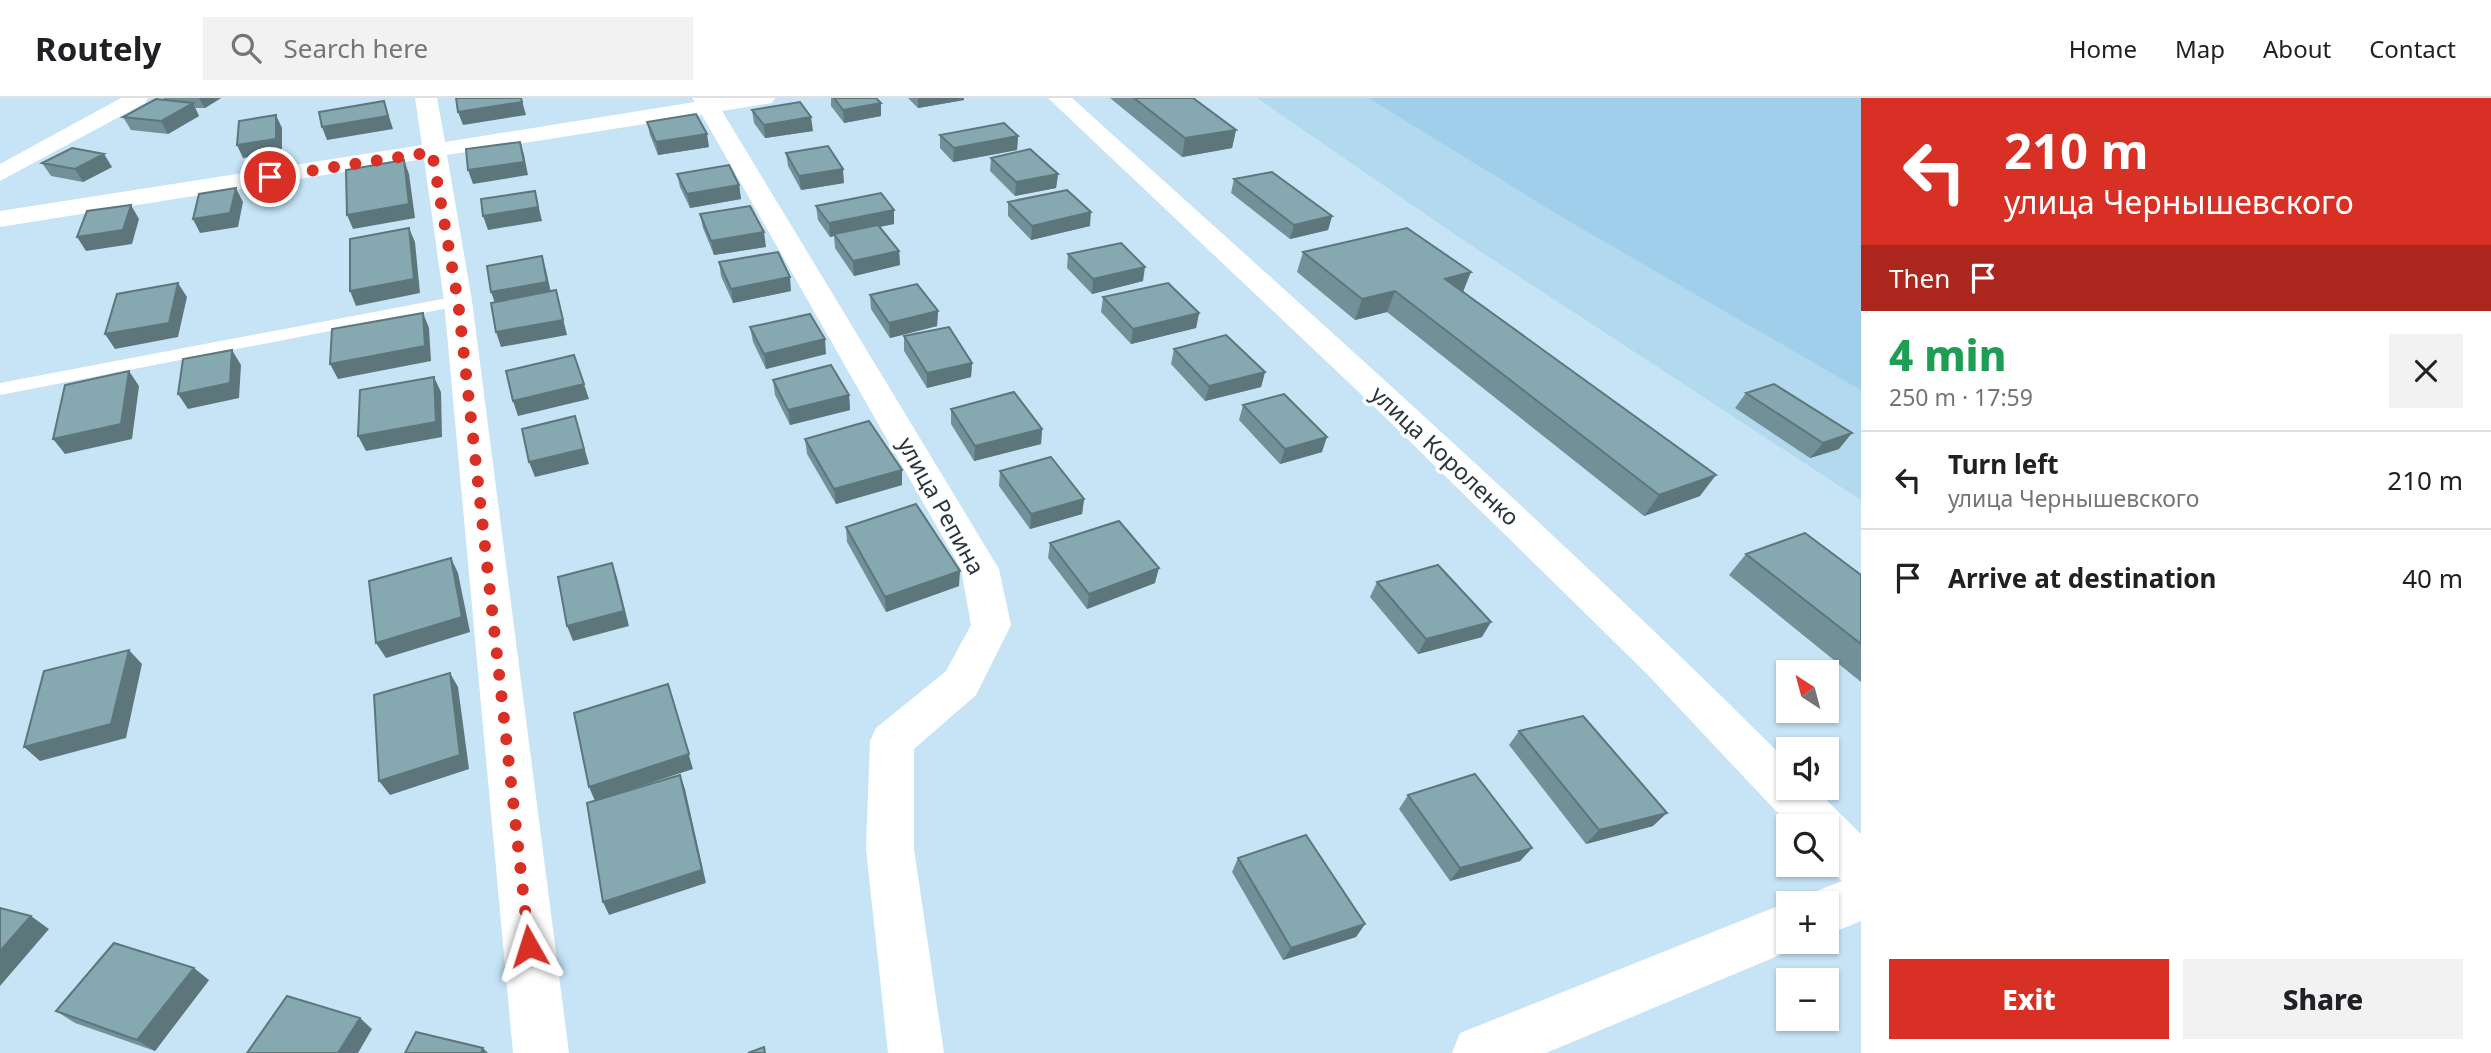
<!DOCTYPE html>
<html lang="en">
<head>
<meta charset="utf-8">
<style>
  body { margin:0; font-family:"Noto Sans",sans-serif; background:#f2f2f2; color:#202124; height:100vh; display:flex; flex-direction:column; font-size:26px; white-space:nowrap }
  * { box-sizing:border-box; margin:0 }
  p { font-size:23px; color:#757577 }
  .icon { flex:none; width:38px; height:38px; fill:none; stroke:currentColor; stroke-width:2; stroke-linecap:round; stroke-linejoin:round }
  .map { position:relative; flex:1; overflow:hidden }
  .drawer { display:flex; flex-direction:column; background:#fff; width:630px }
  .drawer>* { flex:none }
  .banner { background:#d93025; color:#fff; overflow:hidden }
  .needle { width:46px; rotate:324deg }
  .buttons { position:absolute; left:1776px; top:562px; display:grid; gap:14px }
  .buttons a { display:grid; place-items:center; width:63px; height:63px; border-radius:0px; background:#fff; box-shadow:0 2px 5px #0004; font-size:35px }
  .pin { position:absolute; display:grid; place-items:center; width:60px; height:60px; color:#fff; margin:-30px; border:4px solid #fff; border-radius:50%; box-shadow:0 2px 7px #0007 }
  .me { position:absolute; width:77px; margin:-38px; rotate:354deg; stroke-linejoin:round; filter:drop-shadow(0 0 5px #0008) }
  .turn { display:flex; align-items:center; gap:24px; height:147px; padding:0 28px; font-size:32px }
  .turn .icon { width:91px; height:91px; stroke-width:2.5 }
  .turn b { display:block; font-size:49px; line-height:60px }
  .then { display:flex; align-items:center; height:66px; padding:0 28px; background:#0003; gap:14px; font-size:26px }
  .round { display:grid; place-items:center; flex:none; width:74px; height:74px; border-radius:0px; background:#f2f2f2 }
  .overview { display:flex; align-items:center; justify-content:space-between; height:119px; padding:0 28px }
  h1 { font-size:42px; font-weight:800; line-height:52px; color:#1e9e55 }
  .button { display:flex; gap:14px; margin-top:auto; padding:14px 28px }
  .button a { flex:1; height:80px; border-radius:0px; background:#d93025; color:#fff; font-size:28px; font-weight:800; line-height:80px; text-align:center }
  .button a+a { background:#f2f2f2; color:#202124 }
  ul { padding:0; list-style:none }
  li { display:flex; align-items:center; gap:21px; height:98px; padding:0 28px; border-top:2px solid #e0e0e0 }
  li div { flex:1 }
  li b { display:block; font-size:26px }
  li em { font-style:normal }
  header { display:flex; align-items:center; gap:42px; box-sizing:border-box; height:98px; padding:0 35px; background:#fff; border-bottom:2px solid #e0e0e0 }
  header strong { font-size:33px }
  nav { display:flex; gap:38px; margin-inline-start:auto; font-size:24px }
  .search { width:490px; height:63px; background:#f2f2f2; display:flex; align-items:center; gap:18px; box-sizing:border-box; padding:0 24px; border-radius:0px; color:#757577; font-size:26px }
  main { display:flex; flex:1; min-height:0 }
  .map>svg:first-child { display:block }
  .built { fill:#b3d9ee }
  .green { fill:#9fcfeb }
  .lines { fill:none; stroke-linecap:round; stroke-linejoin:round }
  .lane { fill:#fff; fill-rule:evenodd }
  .street { fill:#fff; fill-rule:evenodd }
  .wall { fill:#729098 }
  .shaded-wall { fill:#5d767c }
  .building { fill:#85a8b1; stroke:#5d767c; stroke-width:2 }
  .route { stroke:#d93025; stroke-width:12; stroke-dasharray:0 21.6 }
  .labels { text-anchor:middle; stroke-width:7; stroke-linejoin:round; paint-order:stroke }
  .street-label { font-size:23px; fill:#2b363d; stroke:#fff }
</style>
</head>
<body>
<header>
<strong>Routely</strong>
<div class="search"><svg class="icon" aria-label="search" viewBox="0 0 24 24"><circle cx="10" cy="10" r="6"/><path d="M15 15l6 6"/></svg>Search here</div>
<nav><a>Home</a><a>Map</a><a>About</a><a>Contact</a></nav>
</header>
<main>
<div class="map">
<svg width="1861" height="955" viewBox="0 0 1861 955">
  <rect width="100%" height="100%" fill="#c6e4f6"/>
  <path class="built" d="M1257,0h111l192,118 301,172v112l-398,-260z"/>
  <path class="green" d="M1368,0h493v292l-301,-174z"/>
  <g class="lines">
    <path class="lane" d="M458,198l9,5 -3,4 -464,90v-12z"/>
    <path class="street" d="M121,0h27l-3,5 -145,78v-17z
      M415,0h22l8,44 250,-40 -3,-4h83l-3,5 -50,8 277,458 12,56 -35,70 -62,54v100l30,204h-56l-22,-204 4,-108 6,-13 70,-57 25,-46 -10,-56 -259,-454 -255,40 25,146 97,752h-56l-69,-752 -20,-142 -424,68v-16l422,-66z
      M1048,0h24c241,218 486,434 716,664v26h26l47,46v87l-34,14v-32h-22l4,-9 33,-13 -16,-17 1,-38h-37l-143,-152 -263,-258z
      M1788,804v40h19l-1,2 -260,109h-94l8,-20z"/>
  </g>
  <path class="wall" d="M163,0h58l-16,10h-10l4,8 -31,18 -37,-4 -8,-13 41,-18z
    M831,0h45l5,5v13l-37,7 -13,-17z
    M908,0h56v2l-46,8z
    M1110,0h83l43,32 -4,18 -50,9z
    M752,12l61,21 -48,7 -11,-15z
    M647,24l62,25 -51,8 -8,-20z
    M940,37l78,1 -1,14 -64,12 -13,-14z
    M786,55l58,30 -43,7 -13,-24z
    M991,60l67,16 -2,14 -41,8 -25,-25z
    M42,65l70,4 -29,15 -32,-6z
    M677,76l62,11 2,14 -51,9 -10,-21z
    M1234,81l98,37 -4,14 -38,9 -59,-46z
    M1008,104l82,24 -59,14 -23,-24z
    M816,108l78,18 -15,3 20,24 1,14 -46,11 -19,-28 -1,-12 -4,1 -12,-17z
    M700,116l66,33 -52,8 -11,-27z
    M1303,154l160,39 237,205 -56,20 -257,-204 -32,8 -58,-48z
    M1068,156l75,27 -51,13 -25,-26z
    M719,164l72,29 -58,12 -12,-27z
    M870,197l68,16 -1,15 -47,12 -19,-29z
    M1103,199l96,16 -3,15 -65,16 -30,-32z
    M750,229l76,27 -60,15 -13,-27z
    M904,238l68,27 -1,14 -44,11 -23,-37z
    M1174,251l91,23 -4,15 -56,14 -34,-37z
    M773,282l76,15 1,15 -60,15 -15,-30z
    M1746,295l93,56 -29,9 -75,-50z
    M1243,307l79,47 -42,12 -41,-44z
    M951,311l91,20 -1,15 -67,17 -23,-37z
    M805,341l97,46 -66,19 -29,-50z
    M1000,373l84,28 -2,15 -52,15 -31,-43z
    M846,429l113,59 -73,26 -39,-70z
    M1050,445l105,40 -68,26 -39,-51z
    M1746,456l115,21v107l-132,-107z
    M1377,484l105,55 -64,17 -48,-57z
    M1519,633l134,95 -67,18 -77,-99z
    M1408,697l124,53 -12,13 -70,20 -51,-72z
    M1238,760l127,66 -9,13 -73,23 -51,-88z
    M209,882l-54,71 -80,-28 -19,-12z"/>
  <path class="shaded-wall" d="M199,0h22l-16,10z
    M918,0h46v2l-46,8z
    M384,3l9,28 -66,11 -5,-13z
    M522,3l4,14 -63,10 -5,-13z
    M193,5l6,13 -31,18 -7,-13z
    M881,5v13l-37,7 -1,-13z
    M276,17l6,13v24l-39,6 -6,-13z
    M811,19l2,14 -48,7 -1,-13z
    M1236,32l-4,18 -50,9 3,-19z
    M707,36l2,13 -51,8 -2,-13z
    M1018,38l-1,14 -64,12 1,-14z
    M520,44l4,13 4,20 -55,9 -5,-14z
    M104,56l8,13 -29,15 -8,-13z
    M404,62l5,14 6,44 -62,11 -6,-14z
    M843,71l1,14 -43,7 -2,-14z
    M1058,76l-2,14 -41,8 1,-14z
    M739,87l2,14 -51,9 -3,-14z
    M236,90l7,14 -5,25 -38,6 -7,-14z
    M535,93l7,30 -54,9 -5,-14z
    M131,107l8,14 -7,25 -46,7 -9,-14z
    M894,112v14l-59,12 -1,-2v2l-4,1 -1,-14z
    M1091,114l-1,14 -59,14 1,-14z
    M1332,118l-4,14 -38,9 4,-14z
    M409,130l6,14 5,51 -64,13 -6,-15z
    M764,134l2,15 -52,8 -3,-14z
    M899,153l1,14 -46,11 -1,-15z
    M542,158l4,14 6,27 -56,9 -5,-14z
    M1145,169l-2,14 -51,13 1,-15z
    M1471,174l-8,20 -18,-13z
    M790,179l1,14 -58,12 -2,-14z
    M178,185l9,14 -9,40 -63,12 -10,-15z
    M556,192l11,45 -66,12 -5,-15z
    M1395,193l-8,21 -32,8 7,-21z
    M938,213l-1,15 -47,12 -1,-15z
    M423,215l6,15 2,33 -93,18 -8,-15z
    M1199,215l-3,15 -65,16 2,-15z
    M825,241l1,15 -60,15 -2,-15z
    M232,252l9,15 -2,33 -51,11 -10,-15z
    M972,265l-1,14 -44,11v-15z
    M129,273l10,15 -7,53 -67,15 -12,-15z
    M1265,274l-4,15 -56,14 4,-15z
    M434,279l7,15 1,45 -76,14 -8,-15z
    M584,286l5,15 -71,17 -5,-15z
    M849,297l1,15 -60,15 -2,-15z
    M575,318l14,48 -54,13 -6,-15z
    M1042,331l-1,15 -67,17 1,-15z
    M1852,335l-13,16 -29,9 13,-15z
    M1327,339l-5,15 -42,12 5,-15z
    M902,372v15l-66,19 -2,-15z
    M1716,377l-16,21 -56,20 15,-21z
    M1084,401l-2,15 -52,15 1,-15z
    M451,460l7,15 12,59 -84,26 -10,-15z
    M612,465l5,15 12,48 -56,15 -6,-15z
    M1159,470l-4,15 -68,26 2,-15z
    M960,473l-1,15 -73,26 -1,-15z
    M1491,524l-9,15 -64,17 8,-15z
    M129,552l13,14 -16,74 -86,23 -16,-14z
    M450,575l8,14 11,82 -79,26 -11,-14z
    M668,586l25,85 -98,32 -6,-14z
    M680,677l5,14 21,94 -97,32 -6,-13z
    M1667,715l-14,13 -67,18 13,-14z
    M1532,750l-12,13 -70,20 10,-13z
    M31,818l18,13 -49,57v-35z
    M1365,826l-9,13 -73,23 8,-12z
    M194,870l15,12 -54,71 -18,-11z
    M360,920l12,11 -14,24h-20z
    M483,950l5,5h-7z"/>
  <path class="building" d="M456,0h65l1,4 -64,10z
    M834,0h42l5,5 -38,7z
    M1134,0h59l43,32 -51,8z
    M156,1l37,4 -32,18 -38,-4z
    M384,3l4,15 -66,11 -3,-15z
    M800,4l11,15 -47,8 -12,-15z
    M696,16l11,20 -51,8 -9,-20z
    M276,17v24l-39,6 2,-24z
    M1004,25l14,13 -64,12 -14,-13z
    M520,44l4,20 -56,8 -2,-21z
    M828,48l15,23 -44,7 -13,-23z
    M72,50l32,6 -29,15 -33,-6z
    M1030,51l28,25 -42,8 -25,-24z
    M404,62l5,44 -62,11 -1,-45z
    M729,67l10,20 -52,9 -10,-20z
    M1272,74l60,44 -38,9 -60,-46z
    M236,90l-6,25 -37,6 6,-25z
    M1067,92l24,22 -59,14 -24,-24z
    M535,93l3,16 -55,9 -2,-17z
    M881,95l13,17 -65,13 -13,-17z
    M131,107l-8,25 -46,7 10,-26z
    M750,108l14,26 -53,9 -11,-27z
    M878,127l21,26 -46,10 -19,-27z
    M409,130l5,51 -64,12v-52z
    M1407,130l64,44 -26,7 271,196 -57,20 -264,-204 -33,8 -59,-47z
    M1121,145l24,24 -52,12 -25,-25z
    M778,154l12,25 -59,12 -12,-27z
    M542,158l5,26 -56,10 -4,-26z
    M178,185l-9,40 -64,11 12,-40z
    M1168,185l31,30 -66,16 -30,-32z
    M917,186l21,27 -49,12 -19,-28z
    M556,192l7,30 -67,12 -5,-29z
    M423,215l2,33 -95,18 2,-35z
    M810,216l15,25 -61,15 -14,-27z
    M949,229l23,36 -45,10 -23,-37z
    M1226,237l39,37 -56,14 -35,-37z
    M232,252l-2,33 -52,11 5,-35z
    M574,257l10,29 -71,17 -7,-30z
    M831,267l18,30 -61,15 -15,-30z
    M129,273l-8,53 -68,15 12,-54z
    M434,279l2,45 -78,14 2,-46z
    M1774,286l78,49 -29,10 -77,-50z
    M1014,294l28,37 -67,17 -24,-37z
    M1284,296l43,43 -42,12 -42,-44z
    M575,318l9,33 -55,13 -7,-33z
    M869,323l33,49 -68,19 -29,-50z
    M1051,359l33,42 -53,15 -31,-43z
    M916,406l44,67 -75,26 -39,-70z
    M1119,423l40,47 -70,26 -39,-51z
    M1805,435l56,42v69l-115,-90z
    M451,460l11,59 -86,26 -7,-62z
    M612,465l12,48 -57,15 -9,-49z
    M1438,467l53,57 -65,17 -49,-57z
    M129,552l-18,74 -87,23 20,-76z
    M450,575l10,82 -81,26 -5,-86z
    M668,586l21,70 -100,33 -15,-74z
    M1583,618l84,97 -68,17 -80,-99z
    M1475,676l57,74 -72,20 -52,-73z
    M680,677l22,95 -99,32 -16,-99z
    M1306,737l59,89 -74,24 -53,-90z
    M0,810l31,8 -31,35z
    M114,845l80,25 -57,72 -81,-29z
    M287,898l73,22 -22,35h-91z
    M416,934l67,16 -2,5h-76z
    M764,949l1,6h-17z"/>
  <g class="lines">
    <path class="route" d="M270,79l162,-25 26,149 71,645"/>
  </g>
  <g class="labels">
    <g class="street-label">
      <text transform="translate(1445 358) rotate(43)" y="8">улица Короленко</text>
      <text transform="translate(941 408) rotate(61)" y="8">улица Репина</text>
    </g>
  </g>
</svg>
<div class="buttons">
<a><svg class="needle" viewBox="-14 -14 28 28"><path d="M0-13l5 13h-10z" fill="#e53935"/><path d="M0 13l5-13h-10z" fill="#757577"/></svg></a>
<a><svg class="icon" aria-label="sound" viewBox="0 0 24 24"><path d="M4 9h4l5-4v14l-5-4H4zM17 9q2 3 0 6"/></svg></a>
<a><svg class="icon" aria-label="search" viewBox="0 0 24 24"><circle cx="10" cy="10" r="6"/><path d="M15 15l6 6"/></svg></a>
<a>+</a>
<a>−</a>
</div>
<div class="pin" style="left:270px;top:79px;background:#d93025"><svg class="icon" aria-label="arrive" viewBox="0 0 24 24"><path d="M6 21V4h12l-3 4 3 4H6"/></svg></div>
<svg class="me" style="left:529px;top:848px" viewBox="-20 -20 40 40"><path d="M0-17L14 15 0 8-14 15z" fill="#d93025" stroke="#fff" stroke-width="4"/></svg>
</div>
<section class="drawer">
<div class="banner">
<div class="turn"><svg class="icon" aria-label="left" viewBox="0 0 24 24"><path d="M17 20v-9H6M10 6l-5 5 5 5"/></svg><div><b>210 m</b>улица Чернышевского</div></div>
<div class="then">Then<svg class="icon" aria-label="arrive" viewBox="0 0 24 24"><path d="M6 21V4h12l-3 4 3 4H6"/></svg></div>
</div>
<div class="overview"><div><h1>4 min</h1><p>250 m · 17:59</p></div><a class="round"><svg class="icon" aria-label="close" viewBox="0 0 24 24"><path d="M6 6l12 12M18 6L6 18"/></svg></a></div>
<ul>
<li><svg class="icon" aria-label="left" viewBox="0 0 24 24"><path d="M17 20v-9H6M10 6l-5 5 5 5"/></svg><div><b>Turn left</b><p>улица Чернышевского</p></div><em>210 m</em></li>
<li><svg class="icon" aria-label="arrive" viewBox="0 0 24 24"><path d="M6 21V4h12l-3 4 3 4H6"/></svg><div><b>Arrive at destination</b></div><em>40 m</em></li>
</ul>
<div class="button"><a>Exit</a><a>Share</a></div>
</section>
</main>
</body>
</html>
